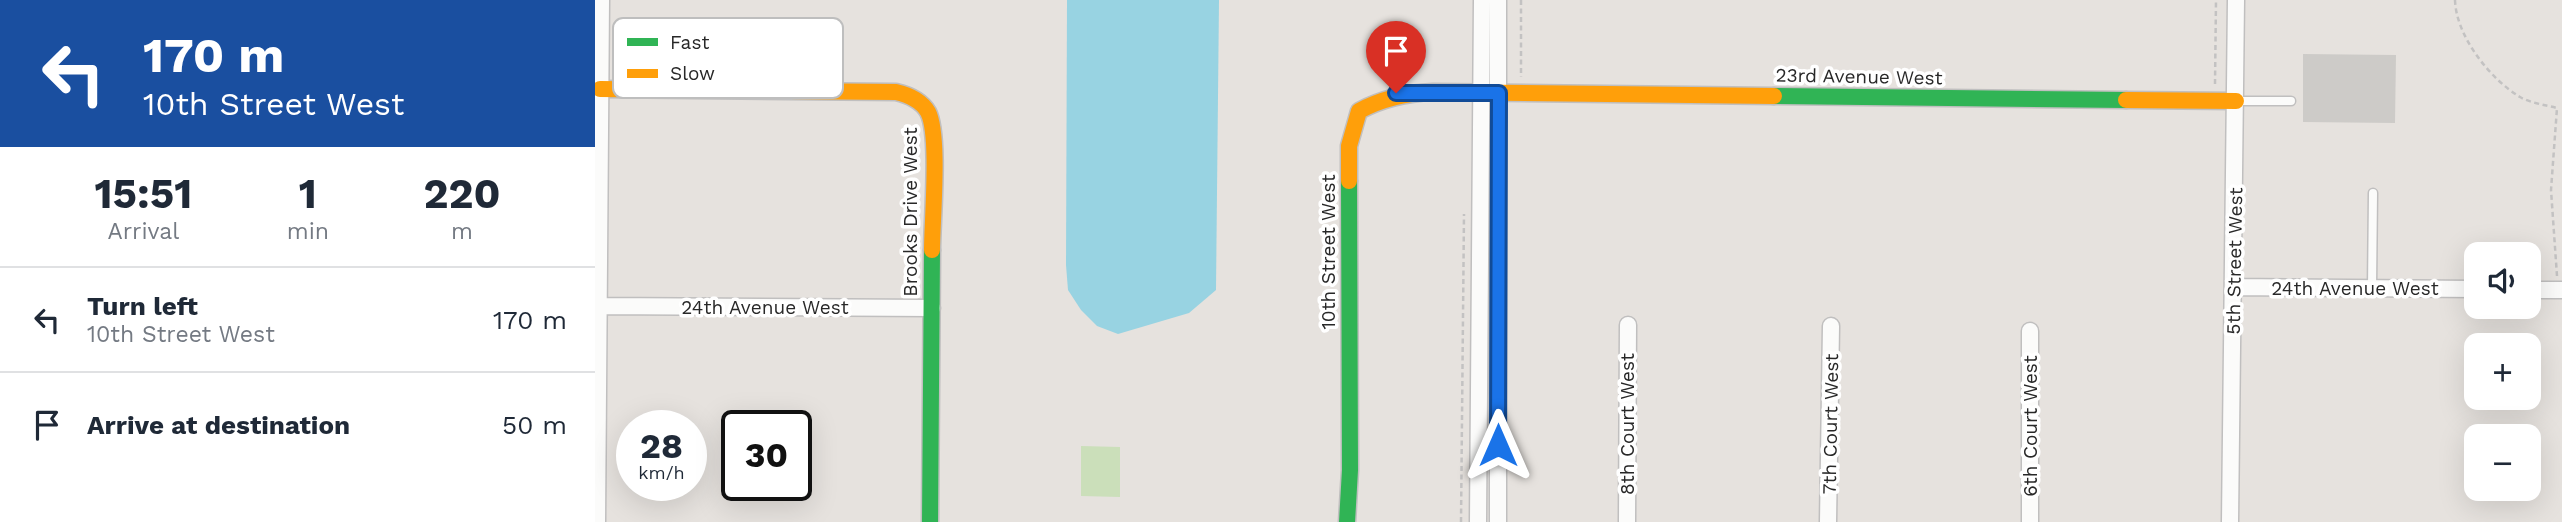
<!DOCTYPE html>
<html lang="en">
<head>
<meta charset="utf-8">
<style>
  body { margin:0; font-family:"Work Sans",sans-serif; background:#f6f6f7; color:#1f2937; height:100vh; display:flex; flex-direction:column; font-size:26px; white-space:nowrap }
  * { box-sizing:border-box; margin:0 }
  p { font-size:23px; color:#747a83 }
  .icon { flex:none; width:38px; height:38px; fill:none; stroke:currentColor; stroke-width:2; stroke-linecap:round; stroke-linejoin:round }
  .map { position:relative; flex:1; overflow:hidden }
  .details { display:flex; flex-direction:column; background:#fff; width:595px }
  .details>* { flex:none }
  .top-card { background:#1a4fa0; color:#fff; overflow:hidden }
  .fabs { position:absolute; left:1869px; top:242px; display:grid; gap:14px }
  .fabs a { display:grid; place-items:center; width:77px; height:77px; border-radius:14px; background:#fff; box-shadow:0 7px 28px #0002; font-size:35px }
  .speed { position:absolute; left:21px; top:410px; display:flex; gap:14px; font-size:35px; font-weight:700; text-align:center }
  .speed>* { display:grid; place-content:center; width:91px; height:91px; border-radius:50%; background:#fff; box-shadow:0 7px 28px #0002; line-height:1 }
  .speed small { font-size:18px; font-weight:400 }
  .speed .limit { border:4px solid #111; border-radius:10px; background:#fff; color:#111 }
  .pin { position:absolute; display:grid; place-items:center; width:60px; height:60px; color:#fff; margin:-72px -30px; border-radius:50% 50% 50% 0; rotate:-45deg; box-shadow:0 0 7px #0007 }
  .pin .icon { rotate:45deg }
  .me { position:absolute; width:77px; margin:-38px; rotate:0deg; stroke-linejoin:round; filter:drop-shadow(0 0 5px #0008) }
  .turn { display:flex; align-items:center; gap:24px; height:147px; padding:0 28px; font-size:32px }
  .turn .icon { width:91px; height:91px; stroke-width:2.5 }
  .turn b { display:block; font-size:49px; line-height:60px }
  .eta { display:flex; justify-content:space-evenly; align-items:center; height:119px; text-align:center }
  .eta b { font-size:42px; font-weight:700; line-height:49px }
  ul { padding:0; list-style:none }
  li { display:flex; align-items:center; gap:21px; height:105px; padding:0 28px; border-top:2px solid #e0e1e3 }
  li div { flex:1 }
  li b { display:block; font-size:26px }
  li em { font-style:normal }
  main { display:flex; flex:1; min-height:0 }
  .map>svg:first-child { display:block }
  .green { fill:#cbdfba }
  .water { fill:#98d3e2 }
  .building { fill:#cdcbc8 }
  .lines { fill:none; stroke-linecap:round; stroke-linejoin:round }
  .lane-casing { stroke:#c0bfbf; stroke-width:11 }
  .street-casing { stroke:#c0bfbf; stroke-width:19 }
  .fast-casing { stroke:#c0bfbf; stroke-width:19 }
  .slow-casing { stroke:#c0bfbf; stroke-width:19 }
  .path { stroke:#c3c2c2; stroke-width:2.5; stroke-dasharray:5 3.5; stroke-linecap:butt }
  .lane { stroke:#fbfbfa; stroke-width:8 }
  .street { stroke:#fbfbfa; stroke-width:16 }
  .fast { stroke:#30b455; stroke-width:16 }
  .slow { stroke:#ff9f0a; stroke-width:16 }
  .route-casing { stroke:#114b97; stroke-width:18 }
  .route { stroke:#1a73e8; stroke-width:12 }
  .labels { text-anchor:middle; stroke-width:7; stroke-linejoin:round; paint-order:stroke }
  .street-label { font-size:19px; fill:#282828; stroke:#fff }
  .key { fill:#fff; stroke:#bebebe; stroke-width:2 }
  .key-label { font-size:19px; fill:#282828 }
</style>
</head>
<body>
<main>
<section class="details">
<div class="top-card">
<div class="turn"><svg class="icon" aria-label="left" viewBox="0 0 24 24"><path d="M17 20v-9H6M10 6l-5 5 5 5"/></svg><div><b>170 m</b>10th Street West</div></div>
</div>
<div class="eta">
<div><b>15:51</b><p>Arrival</p></div>
<div><b>1</b><p>min</p></div>
<div><b>220</b><p>m</p></div>
</div>
<ul>
<li><svg class="icon" aria-label="left" viewBox="0 0 24 24"><path d="M17 20v-9H6M10 6l-5 5 5 5"/></svg><div><b>Turn left</b><p>10th Street West</p></div><em>170 m</em></li>
<li><svg class="icon" aria-label="arrive" viewBox="0 0 24 24"><path d="M6 21V4h12l-3 4 3 4H6"/></svg><div><b>Arrive at destination</b></div><em>50 m</em></li>
</ul>
</section>
<div class="map">
<svg width="1967" height="522" viewBox="0 0 1967 522">
  <rect width="100%" height="100%" fill="#e6e2de"/>
  <path class="green" d="M486,446l39,1v50l-39,-1z"/>
  <path class="water" d="M472,0h152l-3,290 -27,23 -71,21 -21,-8 -16,-16 -13,-20 -2,-25z"/>
  <path class="building" d="M1708,54l93,1 -1,68 -92,-1z"/>
  <g class="lines">
    <g class="lane-casing">
      <path id="lane" d="M1644,101h52
        M1777,288l1,-95"/>
    </g>
    <g class="street-casing">
      <path id="street" d="M903,0v522
        M1638,287l243,2
        M1934,290h33
        M4,306l333,2
        M2,522l4,-522
        M883,522l4,-522
        M1032,522l1,-197
        M1233,522l3,-196
        M1435,522v-191
        M1635,522l6,-522"/>
    </g>
    <g class="fast-casing">
      <path id="fast" d="M1179,96l352,4
        M335,522l2,-272
        M752,522l3,-52 -1,-289"/>
    </g>
    <g class="slow-casing">
      <path id="slow" d="M5,89l296,3c13,3 25,8 32,20 12,23 4,109 4,138
        M1531,100l110,1
        M754,181v-35l10,-35c24,-13 47,-18 74,-19l341,4"/>
    </g>
    <path class="path" d="M926,0v77
      M1860,0c1,36 35,79 65,97 10,6 26,8 37,11l-6,82 6,86
      M1620,84l1,-84
      M866,522l3,-308"/>
    <use href="#lane" class="lane"/>
    <use href="#street" class="street"/>
    <use href="#fast" class="fast"/>
    <use href="#slow" class="slow"/>
  </g>
  <g class="lines">
    <g class="route-casing">
      <path id="route" d="M801,93h103l-1,352"/>
    </g>
    <use href="#route" class="route"/>
  </g>
  <g class="labels">
    <g class="street-label">
      <text transform="translate(1264 76) rotate(1)" y="7">23rd Avenue West</text>
      <text transform="translate(315 212) rotate(-90)" y="7">Brooks Drive West</text>
      <text transform="translate(733 252) rotate(-90)" y="7">10th Street West</text>
      <text transform="translate(1639 261) rotate(-89)" y="7">5th Street West</text>
      <text x="1760" y="295">24th Avenue West</text>
      <text x="170" y="314">24th Avenue West</text>
      <text transform="translate(1032 424) rotate(-90)" y="7">8th Court West</text>
      <text transform="translate(1235 424) rotate(-89)" y="7">7th Court West</text>
      <text transform="translate(1435 426) rotate(-90)" y="7">6th Court West</text>
    </g>
  </g>
  <rect x="18" y="18" width="230" height="80" rx="10" class="key"/>
  <rect x="32" y="38" width="31" height="8" fill="#30b455"/>
  <rect x="32" y="69" width="31" height="9" fill="#ff9f0a"/>
  <g class="key-label">
    <text x="75" y="49">Fast</text>
    <text x="75" y="80">Slow</text>
  </g>
</svg>
<div class="fabs">
<a><svg class="icon" aria-label="sound" viewBox="0 0 24 24"><path d="M4 9h4l5-4v14l-5-4H4zM17 9q2 3 0 6"/></svg></a>
<a>+</a>
<a>−</a>
</div>
<div class="speed"><div>28<small>km/h</small></div><div class="limit">30</div></div>
<div class="pin" style="left:801px;top:93px;background:#d93025"><svg class="icon" aria-label="arrive" viewBox="0 0 24 24"><path d="M6 21V4h12l-3 4 3 4H6"/></svg></div>
<svg class="me" style="left:903px;top:445px" viewBox="-20 -20 40 40"><path d="M0-17L14 15 0 8-14 15z" fill="#1a73e8" stroke="#fff" stroke-width="4"/></svg>
</div>
</main>
</body>
</html>
